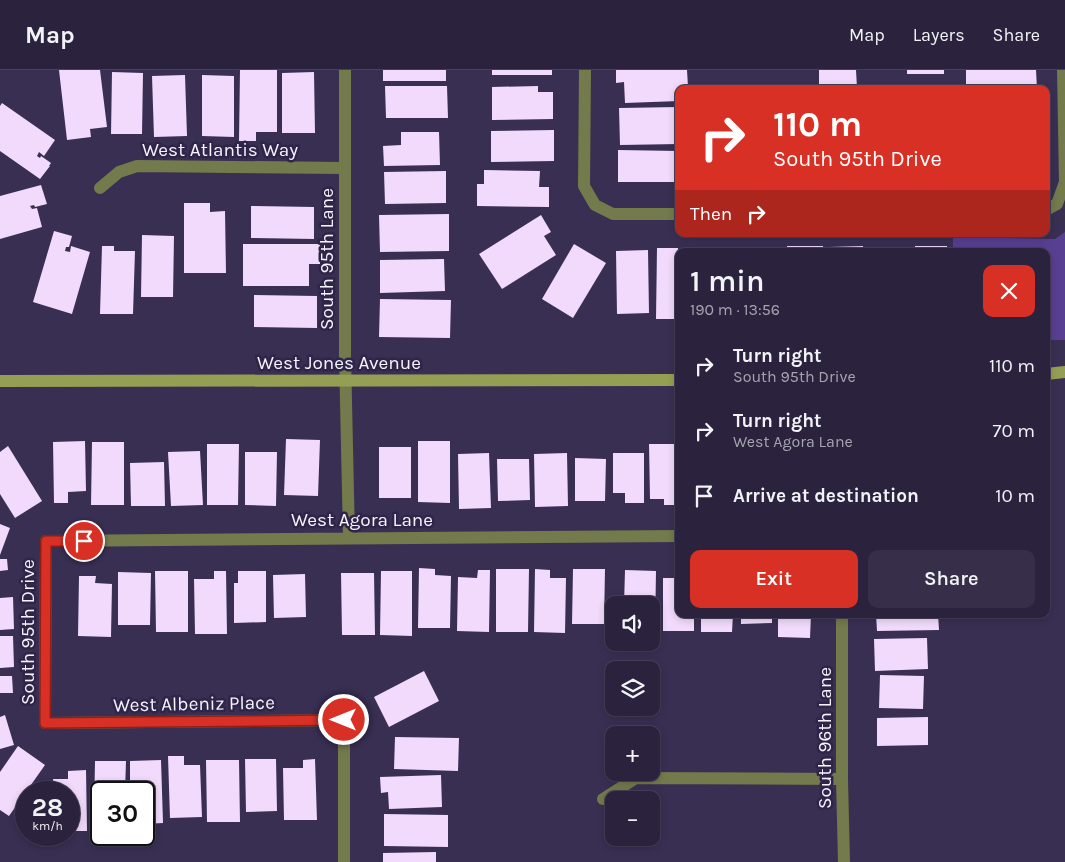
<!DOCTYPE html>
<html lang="en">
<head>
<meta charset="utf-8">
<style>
  body { margin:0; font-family:Karla,sans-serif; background:#372f49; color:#f1f3f6; height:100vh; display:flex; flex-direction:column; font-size:19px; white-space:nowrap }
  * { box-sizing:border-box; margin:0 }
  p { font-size:16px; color:#a6a4b0 }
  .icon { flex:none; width:28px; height:28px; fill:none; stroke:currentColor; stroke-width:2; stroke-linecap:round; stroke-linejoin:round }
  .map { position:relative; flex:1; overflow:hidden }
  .panel { position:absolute; left:675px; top:178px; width:375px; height:370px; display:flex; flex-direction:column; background:#2b233e; border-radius:10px; box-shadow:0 2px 8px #0003,0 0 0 1px #474058 }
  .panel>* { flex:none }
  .guide { position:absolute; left:675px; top:15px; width:375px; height:152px; border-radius:10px; box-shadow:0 2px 8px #0003,0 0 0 1px #474058; background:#d93025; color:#fff; overflow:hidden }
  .tools { position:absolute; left:605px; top:526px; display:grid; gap:10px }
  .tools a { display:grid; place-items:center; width:55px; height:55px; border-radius:10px; background:#2b233e; box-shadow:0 2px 8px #0003,0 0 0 1px #474058; font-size:25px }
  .speed { position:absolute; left:15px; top:711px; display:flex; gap:10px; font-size:25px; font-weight:700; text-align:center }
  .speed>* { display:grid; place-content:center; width:65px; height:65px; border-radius:50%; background:#2b233e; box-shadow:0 2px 8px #0003,0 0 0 1px #474058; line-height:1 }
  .speed small { font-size:12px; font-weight:400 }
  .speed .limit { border:2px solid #111; border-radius:8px; background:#fff; color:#111 }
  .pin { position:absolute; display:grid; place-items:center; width:42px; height:42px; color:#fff; margin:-21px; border:2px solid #fff; border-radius:50%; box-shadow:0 1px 5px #0007 }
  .me { position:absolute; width:55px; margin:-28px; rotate:270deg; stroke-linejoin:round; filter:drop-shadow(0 0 4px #0008) }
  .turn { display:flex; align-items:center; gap:18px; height:105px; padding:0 15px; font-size:22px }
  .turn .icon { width:65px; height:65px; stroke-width:2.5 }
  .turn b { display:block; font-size:35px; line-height:42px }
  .then { display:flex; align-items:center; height:48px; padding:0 15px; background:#0003; gap:10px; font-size:19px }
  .round { display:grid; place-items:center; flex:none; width:52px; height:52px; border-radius:10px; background:#372f49 }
  .headline { display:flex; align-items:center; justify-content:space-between; height:85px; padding:0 15px }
  h1 { font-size:30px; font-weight:600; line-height:38px }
  .button { display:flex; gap:10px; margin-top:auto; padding:10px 15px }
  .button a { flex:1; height:58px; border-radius:10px; background:#d93025; color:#fff; font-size:20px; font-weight:600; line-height:58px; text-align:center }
  .button a+a { background:#372f49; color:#f1f3f6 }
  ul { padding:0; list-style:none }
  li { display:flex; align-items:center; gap:15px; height:65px; padding:0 15px }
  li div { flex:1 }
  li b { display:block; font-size:19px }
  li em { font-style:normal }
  header { display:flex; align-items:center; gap:30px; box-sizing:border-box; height:70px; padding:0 25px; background:#2b233e; border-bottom:1px solid #474058 }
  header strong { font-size:24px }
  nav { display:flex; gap:28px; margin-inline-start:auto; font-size:18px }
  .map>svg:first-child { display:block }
  .green { fill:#593f91 }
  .building { fill:#f1dafb }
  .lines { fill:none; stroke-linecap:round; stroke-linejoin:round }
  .street { stroke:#737a4c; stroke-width:12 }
  .secondary { stroke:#959f54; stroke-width:12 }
  .route-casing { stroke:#8d1f18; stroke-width:12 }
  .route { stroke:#d93025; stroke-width:9 }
  .labels { text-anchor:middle; stroke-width:5; stroke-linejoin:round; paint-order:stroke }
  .street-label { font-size:19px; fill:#f5f3fd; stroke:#2f2548 }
</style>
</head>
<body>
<header>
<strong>Map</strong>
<nav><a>Map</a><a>Layers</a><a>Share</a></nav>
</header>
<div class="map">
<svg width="1065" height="792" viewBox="0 0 1065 792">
  <rect width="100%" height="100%" fill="#392f53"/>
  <path class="green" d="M1065,162v108h-19v-89h-93v-14l102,2z"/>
  <path class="building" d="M59,0h41l7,57 -17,2 1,8 -24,3z
    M240,0h37v62h-21v9h-17z
    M383,0h63v11h-63z
    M492,0h60v5h-60z
    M616,0h71l1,17 -9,2v12l-54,2 -1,-21 -8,1z
    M819,0h37l1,18h-38z
    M907,0h37v4h-37z
    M966,0h70l1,19h-71z
    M112,2l31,1 -1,61h-31z
    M314,2l1,61h-33v-60z
    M185,5l2,61 -33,1 -2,-61z
    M202,5l32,1v61l-32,-1z
    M385,16h62l1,32h-62z
    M538,16v6h15v27l-61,1v-33z
    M2,33l53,37 -11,16 -5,-4 -2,4 3,2 1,-2 10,7 -2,3h1l-10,13 -40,-28v-45z
    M679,37v37l-59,1 -1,-37z
    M554,60v31l-63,1v-31z
    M401,62h38l1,33 -56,1 -1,-20 18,-1z
    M618,80l61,1v31h-61z
    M484,100l56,1 -1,16h10v20l-72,-1v-22h7z
    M446,101v32l-61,1 -1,-32z
    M41,115l6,19 -12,3 -1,-2 -4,1 2,3 5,-1 5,19 -42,12v-43z
    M184,133h26v9l15,-1 1,62h-42z
    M251,136l63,1v32l-63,-1z
    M449,144v37l-69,1 -1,-37z
    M541,145l10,17 -7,4 12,19 -54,34 -23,-35z
    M54,161l18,5 -3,11h-3l-1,4 5,1 1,-6 19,6 -18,62 -39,-12z
    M142,165l32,1 -1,61h-32z
    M243,174h77v20h-11v22h-66z
    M574,174l32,19 -33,55 -31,-19z
    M102,176h12v5h21l-2,63h-33z
    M787,176h36v5h-36z
    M863,176v5h-34v-4z
    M915,176h32v5h-32z
    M737,177v4h-36v-3z
    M746,177h33v4h-33z
    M873,177h21v4h-21z
    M657,178h21l1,71h-23z
    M648,180l1,63 -32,1 -1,-63z
    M444,189l1,32 -65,2v-33z
    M254,225l63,1v32l-63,-1z
    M380,229l71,1 -1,38 -71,-1z
    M286,369l34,1 -2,56 -34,-1z
    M85,371l1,50 -18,1v11h-14l-1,-61z
    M418,371h32v62l-32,-1z
    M92,372h32v63h-33z
    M207,374h32l-1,61h-31z
    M649,374h30v61h-15v-6h-14z
    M8,376l34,55 -27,17 -15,-24v-42z
    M379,377h32v51h-32z
    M200,381l3,54 -32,1 -3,-54z
    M245,382h32l-1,54 -31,-1z
    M489,383l2,55 -32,1 -1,-55z
    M567,383l1,53 -33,1 -1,-53z
    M613,383h31v50h-19v-10h-12z
    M575,388l31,1 -1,42h-30z
    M497,389h32l1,41 -32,1z
    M164,392l1,44h-34l-1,-43z
    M0,454l10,4 -10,27z
    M0,489h7l1,11 -8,1z
    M419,498l16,1v6l16,1 -1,52h-32z
    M496,499h33l-1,63h-32z
    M535,499l15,1v8h16l-1,55 -31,-1z
    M573,499h32l-1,55h-32z
    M478,500h12l-1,62 -32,-1 1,-54 19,1z
    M625,500l31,1 -1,62 -4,-1v-27h-27z
    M155,501h33v61h-32z
    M214,501h12l1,63h-32l-1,-55h20z
    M238,501h28v51l-32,1v-40h4z
    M381,501h31v65l-32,-1z
    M118,502l33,1 -1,52h-32z
    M341,503h33l1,62h-33z
    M305,504l1,43 -32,1 -1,-43z
    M79,506h17l-1,7 17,1 -1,53 -33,-1z
    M663,508h16v36h15v17h-31z
    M13,527l1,32 -14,1v-32z
    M701,544h32l-1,18h-31z
    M741,544h31v9l-31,1z
    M778,544h33l-1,24 -32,-1z
    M876,544h62l1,16 -62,1z
    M0,566h13l1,31 -14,1z
    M927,568l1,31 -53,2 -1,-32z
    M424,601l15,30 -50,26 -15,-30z
    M880,605l44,1 -1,33 -44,-1z
    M0,606h12l1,17h-13z
    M5,645l9,30 -14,4v-32z
    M928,647v28l-51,1v-28z
    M395,667l64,1 -1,33 -64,-2z
    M18,676l27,19 -36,51 -9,-6v-38z
    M168,686h16v9h16l2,52 -32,1z
    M245,689h31l1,52 -31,1z
    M315,689l2,61h-33l-1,-52h20v-8z
    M161,690l2,63 -19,1v-32h-14v-31z
    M206,690h33l1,62h-33z
    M95,691h31l-1,31h-24v22h-7z
    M86,700l1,61h-18v-39h-16v-13h15v-8z
    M441,705l1,32 -53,2 -1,-17 -7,1 -1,-16z
    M384,744l64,1v32l-64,-1z
    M436,782v10h-53v-9z"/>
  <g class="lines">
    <path class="street" d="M345,0v286l4,182
      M585,0l-1,116 11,19 18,9h66
      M100,118l19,-16 18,-6 208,2
      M1046,140l11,-6 8,-22 -2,-112
      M842,544v165l2,83
      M603,729l33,-21 206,1
      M344,792v-142l-299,3 1,-182 633,-5"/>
    <path class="secondary" d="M1046,304l19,-2
      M0,311l679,-1"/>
  </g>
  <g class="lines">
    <g class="route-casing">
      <path id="route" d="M84,471h-38l-1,182 299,-3"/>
    </g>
    <use href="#route" class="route"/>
  </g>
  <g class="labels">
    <g class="street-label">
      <text x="220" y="86">West Atlantis Way</text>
      <text transform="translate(326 189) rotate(-90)" y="7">South 95th Lane</text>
      <text x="339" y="299">West Jones Avenue</text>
      <text x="362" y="456">West Agora Lane</text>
      <text transform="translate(27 562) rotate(-90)" y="7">South 95th Drive</text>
      <text transform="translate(194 633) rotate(-1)" y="7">West Albeniz Place</text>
      <text transform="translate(824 668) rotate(-90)" y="7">South 96th Lane</text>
    </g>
  </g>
</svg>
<div class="tools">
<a><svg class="icon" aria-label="sound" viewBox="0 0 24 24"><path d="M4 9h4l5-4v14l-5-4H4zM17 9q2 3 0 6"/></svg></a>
<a><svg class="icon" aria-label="layers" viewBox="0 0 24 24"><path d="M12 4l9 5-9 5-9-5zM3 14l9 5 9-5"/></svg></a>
<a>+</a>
<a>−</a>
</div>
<div class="speed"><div>28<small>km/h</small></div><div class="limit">30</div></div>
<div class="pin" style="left:84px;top:471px;background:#d93025"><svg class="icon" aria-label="arrive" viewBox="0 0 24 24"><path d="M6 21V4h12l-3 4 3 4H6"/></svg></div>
<svg class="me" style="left:344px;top:650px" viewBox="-20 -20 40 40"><circle r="17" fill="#d93025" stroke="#fff" stroke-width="3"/><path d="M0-11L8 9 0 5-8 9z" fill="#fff"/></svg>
<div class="guide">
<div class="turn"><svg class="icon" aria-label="right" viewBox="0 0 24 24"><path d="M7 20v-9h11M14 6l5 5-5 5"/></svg><div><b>110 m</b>South 95th Drive</div></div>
<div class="then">Then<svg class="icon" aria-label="right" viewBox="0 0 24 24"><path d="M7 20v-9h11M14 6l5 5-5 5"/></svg></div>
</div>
<section class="panel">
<div class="headline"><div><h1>1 min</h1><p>190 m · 13:56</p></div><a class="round" style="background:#d93025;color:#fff"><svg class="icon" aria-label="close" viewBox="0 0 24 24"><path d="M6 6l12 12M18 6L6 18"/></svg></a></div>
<ul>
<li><svg class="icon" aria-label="right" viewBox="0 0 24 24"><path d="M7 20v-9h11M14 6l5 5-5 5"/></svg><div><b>Turn right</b><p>South 95th Drive</p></div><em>110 m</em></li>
<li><svg class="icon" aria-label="right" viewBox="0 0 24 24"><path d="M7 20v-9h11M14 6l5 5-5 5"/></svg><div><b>Turn right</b><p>West Agora Lane</p></div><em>70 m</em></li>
<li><svg class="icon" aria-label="arrive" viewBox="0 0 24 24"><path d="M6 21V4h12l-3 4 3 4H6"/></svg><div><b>Arrive at destination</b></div><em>10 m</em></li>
</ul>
<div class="button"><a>Exit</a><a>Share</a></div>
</section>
</div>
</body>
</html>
